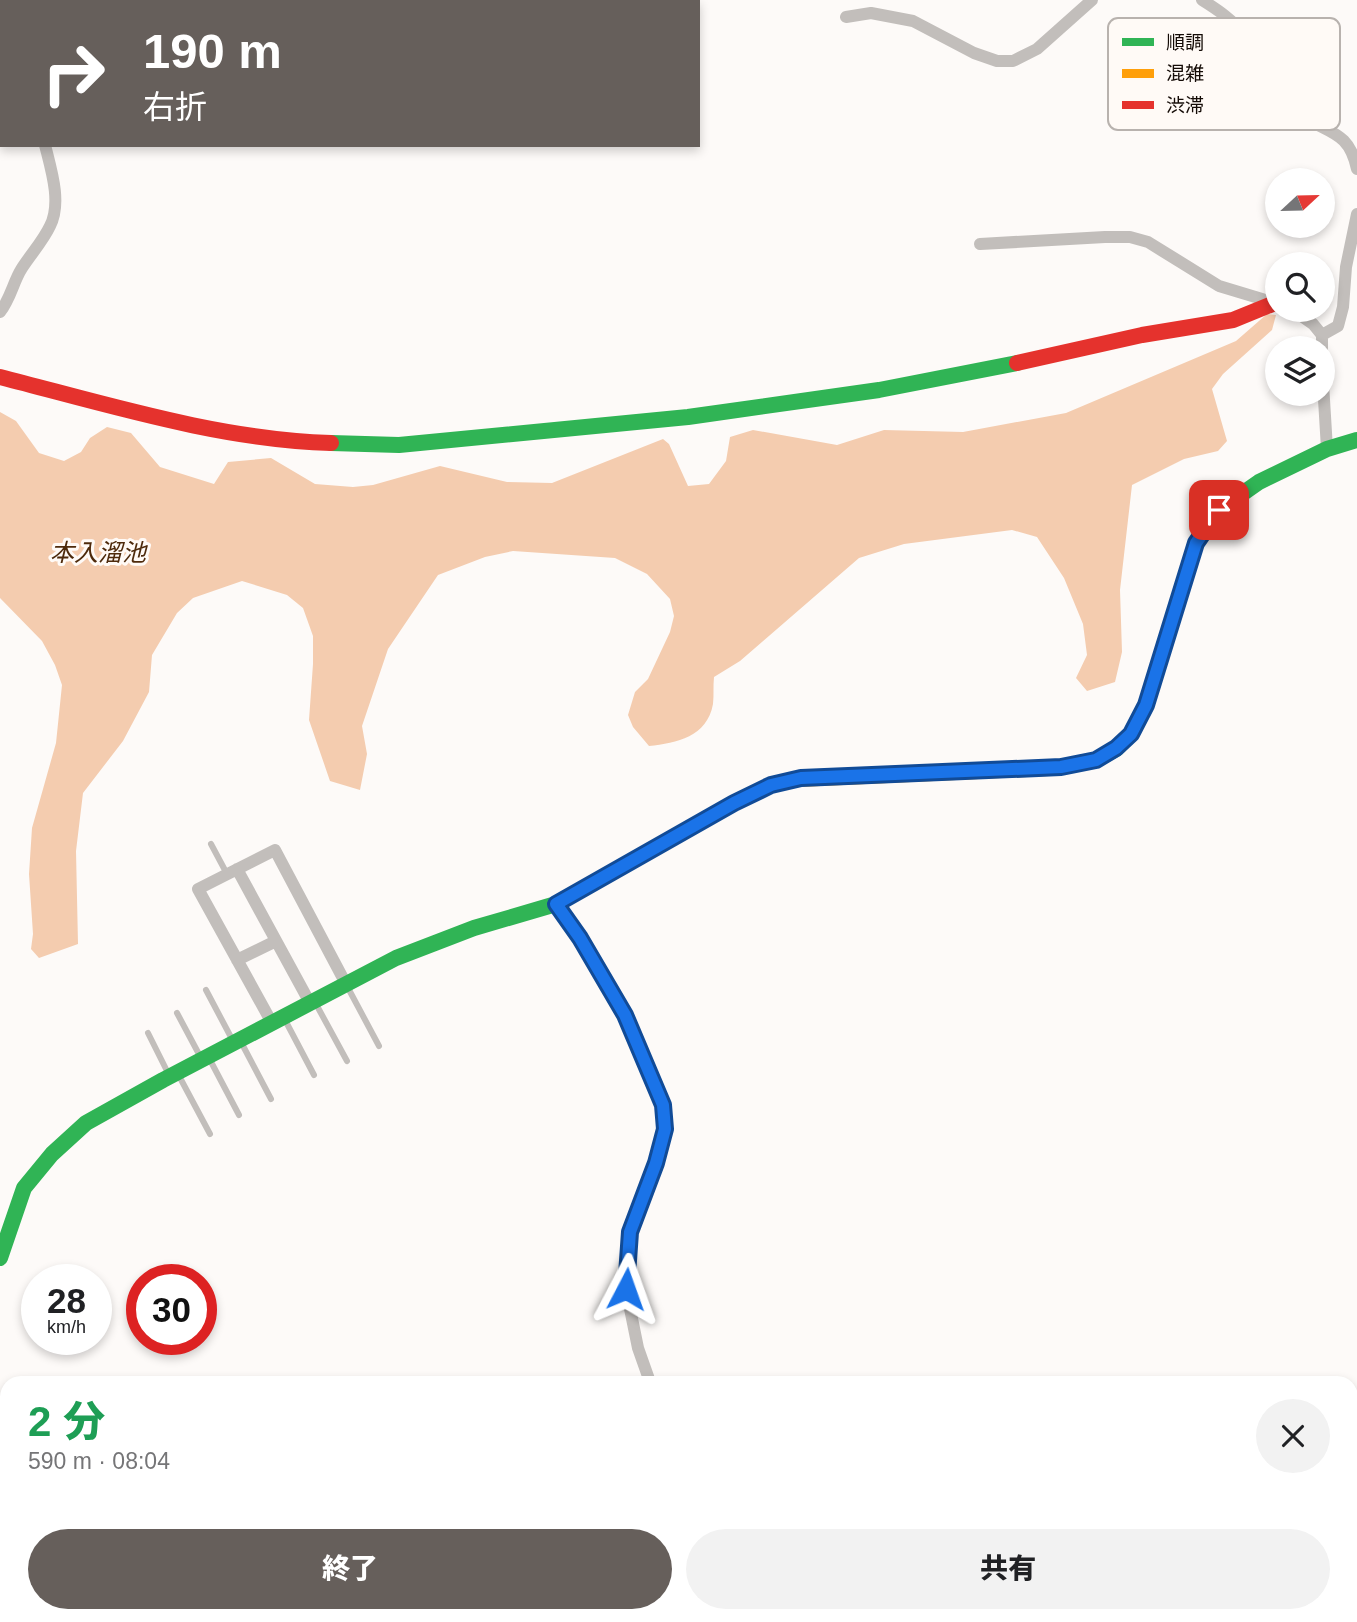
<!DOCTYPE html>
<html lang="ja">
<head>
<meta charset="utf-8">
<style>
  body { margin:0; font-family:Helvetica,"Noto Sans JP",sans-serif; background:#f2f2f2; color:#202124; height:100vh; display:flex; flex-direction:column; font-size:26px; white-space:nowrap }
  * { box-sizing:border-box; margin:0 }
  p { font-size:23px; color:#757577 }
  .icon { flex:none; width:38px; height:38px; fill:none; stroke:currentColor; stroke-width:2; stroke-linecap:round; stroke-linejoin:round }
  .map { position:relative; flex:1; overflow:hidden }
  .side { position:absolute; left:0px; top:1376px; width:1358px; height:247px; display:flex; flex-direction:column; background:#fff; border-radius:21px 21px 0 0; box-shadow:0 4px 10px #0003 }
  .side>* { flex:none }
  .top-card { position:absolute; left:0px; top:0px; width:700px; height:147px; box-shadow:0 4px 10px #0003; background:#665f5b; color:#fff; overflow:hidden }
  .needle { width:46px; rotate:68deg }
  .tools { position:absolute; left:1265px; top:168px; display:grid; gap:14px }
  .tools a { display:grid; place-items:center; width:70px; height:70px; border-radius:50%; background:#fff; box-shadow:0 4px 10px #0003; font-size:35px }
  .speed { position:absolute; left:21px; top:1264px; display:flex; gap:14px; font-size:35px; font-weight:700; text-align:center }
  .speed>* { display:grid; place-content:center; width:91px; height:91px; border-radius:50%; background:#fff; box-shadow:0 4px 10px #0003; line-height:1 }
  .speed small { font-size:18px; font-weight:400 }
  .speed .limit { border:10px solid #d22; background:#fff; color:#111 }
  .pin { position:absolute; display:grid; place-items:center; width:60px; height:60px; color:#fff; margin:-30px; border-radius:14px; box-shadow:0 4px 10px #0006 }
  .me { position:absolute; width:77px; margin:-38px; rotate:4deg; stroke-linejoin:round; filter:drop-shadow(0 0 5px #0008) }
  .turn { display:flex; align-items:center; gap:24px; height:147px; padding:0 28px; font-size:32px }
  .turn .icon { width:91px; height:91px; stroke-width:2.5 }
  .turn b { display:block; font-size:49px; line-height:60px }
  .round { display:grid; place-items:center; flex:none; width:74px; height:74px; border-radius:37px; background:#f2f2f2 }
  .head { display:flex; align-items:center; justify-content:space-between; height:119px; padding:0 28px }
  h1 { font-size:42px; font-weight:800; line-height:52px; color:#1e9e55 }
  .primary-button { display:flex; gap:14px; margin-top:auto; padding:14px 28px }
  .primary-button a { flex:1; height:80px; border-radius:42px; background:#665f5b; color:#fff; font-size:28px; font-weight:800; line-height:80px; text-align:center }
  .primary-button a+a { background:#f2f2f2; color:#202124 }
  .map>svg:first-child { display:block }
  .green { fill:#feeadc }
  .water { fill:#f4ccaf }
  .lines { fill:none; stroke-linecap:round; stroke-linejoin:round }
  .lane { stroke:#c2bebb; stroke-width:6 }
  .street { stroke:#c2bebb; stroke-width:12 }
  .fast { stroke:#30b455; stroke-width:16 }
  .slow { stroke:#ff9f0a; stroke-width:16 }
  .jam { stroke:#e5322d; stroke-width:16 }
  .route-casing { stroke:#114b97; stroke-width:18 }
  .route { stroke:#1a73e8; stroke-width:12 }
  .labels { text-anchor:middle; stroke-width:6; stroke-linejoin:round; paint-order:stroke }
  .water-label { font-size:24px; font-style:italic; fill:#4e2a0b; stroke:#fffaf6 }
  .key { fill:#fffaf6; stroke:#b8b2ae; stroke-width:2 }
  .key-label { font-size:19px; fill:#140b06 }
</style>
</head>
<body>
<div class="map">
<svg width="1357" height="1622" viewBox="0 0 1357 1622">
  <rect width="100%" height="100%" fill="#fdfaf8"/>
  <path class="green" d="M57,1615h707l6,7h-710z"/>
  <path class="water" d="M1267,314l9,1 -4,15 -49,44 -11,15 15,52 -9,10 -34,8 -52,26 -12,105 2,62 -7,30 -28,9 -11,-13 11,-23 -4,-31 -19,-46 -27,-41 -25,-7 -108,14 -45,14 -119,103 -26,16c-1,9 0,18 -1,27 -6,33 -36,39 -64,42l-16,-19 -5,-12 7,-23 13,-13 22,-47 4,-16 -4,-17 -23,-25 -32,-16 -102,-7 -28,6 -47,18 -50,74 -26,77 5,28 -7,36 -30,-9 -21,-61 4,-56v-28l-10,-28 -16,-13 -45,-14 -49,17 -16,15 -25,42 -3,37 -26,49 -40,52 -7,58 2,93 -39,14 -8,-9 2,-15 -4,-60 3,-46 24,-85 6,-58 -7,-20 -13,-24 -42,-43v-186l16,9 23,32 25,8 17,-9 9,-14 17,-11 24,6 29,34 54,17 14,-22 43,-4 44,26 38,3 20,-2 67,-19 67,16 45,1 111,-44 6,5 19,42 21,-2 17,-23 4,-24 23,-7 84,15 47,-15 79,2 103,-19 170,-72z"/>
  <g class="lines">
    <path class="lane" d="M211,844l16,30
      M347,986l32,60
      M206,990l27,51
      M316,1004l31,57
      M177,1013l24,45
      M284,1018l30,57
      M148,1033l21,42
      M241,1042l30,57
      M209,1058l30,57
      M178,1074l32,60"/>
    <path class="street" d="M1202,0c16,10 31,20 42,35 20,26 30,59 57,80 27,19 48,15 56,54
      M846,17l25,-4 42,8 61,32 23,8h16l24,-12 55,-49
      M0,72l2,2
      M980,244l125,-7h25l18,5 71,44 56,17
      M1293,310l20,14 9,11v13
      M0,312c11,-14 13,-30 22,-44 9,-14 21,-27 28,-42 12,-23 1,-57 -5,-81
      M1322,335l16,-9 5,-19 3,-40 11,-53
      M1323,383l4,66
      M237,869l73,134
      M556,904l24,34 45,77 38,90 2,24 -9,34 -26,69 -4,57 12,59 12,34
      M237,960l39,-19
      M272,1023l-74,-134 77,-39 71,134
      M794,1615l3,7"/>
    <path class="fast" d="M331,443l68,2 289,-28 191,-27 138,-27
      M1048,768l13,-1 35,-7 20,-11 15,-15 15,-29 50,-162 23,-33 40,-28 68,-33 30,-9
      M0,1258l24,-70 28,-34 34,-31 77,-43 233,-122 78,-30 82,-24 178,-101 37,-18 27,-6
      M0,1518l7,22
      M31,1615l3,7"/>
    <path class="slow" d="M798,779l250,-11"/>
    <path class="jam" d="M1017,363l125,-28 91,-15 42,-17 3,1
      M0,377c106,27 221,63 331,66"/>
  </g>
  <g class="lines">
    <g class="route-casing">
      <path id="route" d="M626,1289l4,-57 26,-69 9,-34 -2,-24 -38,-90 -45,-77 -24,-34 178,-101 37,-18 30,-7 260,-11 35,-7 20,-12 15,-14 15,-29 50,-162 23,-33"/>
    </g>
    <use href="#route" class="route"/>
  </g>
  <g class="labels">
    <g class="water-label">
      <text x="98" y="561">本入溜池</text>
    </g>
  </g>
  <rect x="1108" y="18" width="232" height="112" rx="10" class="key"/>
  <rect x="1122" y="38" width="32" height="8" fill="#30b455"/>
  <rect x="1122" y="69" width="32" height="9" fill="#ff9f0a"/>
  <rect x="1122" y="101" width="32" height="8" fill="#e5322d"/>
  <g class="key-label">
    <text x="1166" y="49">順調</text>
    <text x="1166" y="80">混雑</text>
    <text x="1166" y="112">渋滞</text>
  </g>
</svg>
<div class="tools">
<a><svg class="needle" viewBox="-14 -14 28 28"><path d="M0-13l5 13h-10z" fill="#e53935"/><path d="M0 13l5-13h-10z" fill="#757577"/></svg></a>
<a><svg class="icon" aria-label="search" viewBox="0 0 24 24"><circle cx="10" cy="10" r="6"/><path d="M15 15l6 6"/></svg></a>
<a><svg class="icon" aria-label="layers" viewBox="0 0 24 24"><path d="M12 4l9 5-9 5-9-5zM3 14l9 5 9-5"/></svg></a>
</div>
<div class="speed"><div>28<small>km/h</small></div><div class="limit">30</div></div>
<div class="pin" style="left:1219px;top:510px;background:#d93025"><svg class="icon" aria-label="arrive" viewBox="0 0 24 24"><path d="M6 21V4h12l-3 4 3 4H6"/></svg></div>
<svg class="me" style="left:626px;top:1289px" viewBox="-20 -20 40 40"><path d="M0-17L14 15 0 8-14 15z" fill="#1a73e8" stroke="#fff" stroke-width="4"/></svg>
<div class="top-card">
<div class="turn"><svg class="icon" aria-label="right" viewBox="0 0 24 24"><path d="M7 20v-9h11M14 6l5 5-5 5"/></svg><div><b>190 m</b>右折</div></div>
</div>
<section class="side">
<div class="head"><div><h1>2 分</h1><p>590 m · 08:04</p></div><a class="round"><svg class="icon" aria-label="close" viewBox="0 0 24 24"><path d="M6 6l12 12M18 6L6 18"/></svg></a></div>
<div class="primary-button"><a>終了</a><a>共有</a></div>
</section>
</div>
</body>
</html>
